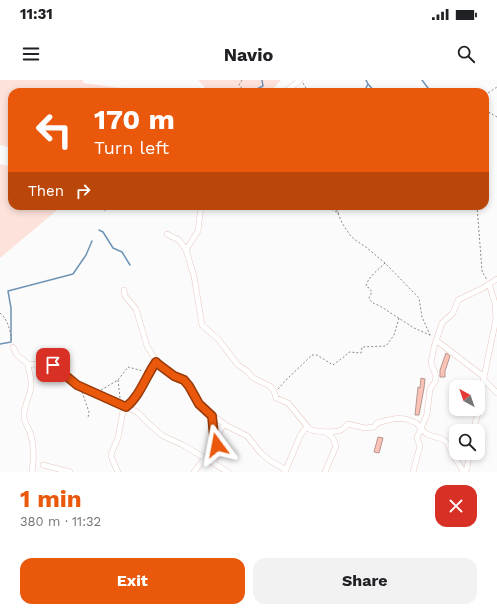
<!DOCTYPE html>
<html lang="en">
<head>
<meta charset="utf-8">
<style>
  body { margin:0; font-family:"Work Sans",sans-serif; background:#f2f2f2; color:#202124; height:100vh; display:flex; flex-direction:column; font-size:15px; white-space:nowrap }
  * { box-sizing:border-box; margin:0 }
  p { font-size:13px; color:#757577 }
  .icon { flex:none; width:22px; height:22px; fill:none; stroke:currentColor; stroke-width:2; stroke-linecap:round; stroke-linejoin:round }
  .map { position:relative; height:392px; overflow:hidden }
  .drawer { display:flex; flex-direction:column; background:#fff; flex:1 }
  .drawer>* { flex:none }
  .top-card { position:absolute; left:8px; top:8px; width:481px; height:122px; border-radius:12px; box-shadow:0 2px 6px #0003; background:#ea580c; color:#fff; overflow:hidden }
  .needle { width:26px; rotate:320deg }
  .buttons { position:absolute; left:449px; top:300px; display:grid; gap:8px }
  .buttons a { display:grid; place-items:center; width:36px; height:36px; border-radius:8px; background:#fff; box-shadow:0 2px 6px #0003; font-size:20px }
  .pin { position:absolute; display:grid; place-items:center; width:34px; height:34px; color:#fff; margin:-17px; border-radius:8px; box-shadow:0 2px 6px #0006 }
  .me { position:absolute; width:44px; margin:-22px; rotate:347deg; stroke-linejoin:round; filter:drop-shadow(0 0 3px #0008) }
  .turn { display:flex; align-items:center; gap:14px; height:84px; padding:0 20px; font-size:18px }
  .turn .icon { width:52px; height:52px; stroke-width:2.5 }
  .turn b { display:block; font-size:28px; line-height:34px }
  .then { display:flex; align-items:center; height:38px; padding:0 20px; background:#0003; gap:8px; font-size:15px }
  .round { display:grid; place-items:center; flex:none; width:42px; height:42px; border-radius:12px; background:#f2f2f2 }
  .head { display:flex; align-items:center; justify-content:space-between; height:68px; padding:0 20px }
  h1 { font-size:24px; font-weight:700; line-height:30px; color:#ea580c }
  .primary-button { display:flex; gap:8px; margin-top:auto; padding:8px 20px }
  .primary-button a { flex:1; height:46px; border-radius:12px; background:#ea580c; color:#fff; font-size:16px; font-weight:700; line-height:46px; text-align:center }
  .primary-button a+a { background:#f2f2f2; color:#202124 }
  .status { display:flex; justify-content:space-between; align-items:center; height:28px; padding:0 20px; background:#fff; direction:ltr }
  .status svg { height:11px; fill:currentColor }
  header { display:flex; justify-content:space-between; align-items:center; height:52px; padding:0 20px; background:#fff; font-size:18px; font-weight:700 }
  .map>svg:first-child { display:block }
  .green { fill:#fde2db }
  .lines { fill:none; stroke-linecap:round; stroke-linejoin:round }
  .stream { stroke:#6e93b4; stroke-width:1.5 }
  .building { fill:#fbc2b5; stroke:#b4958e }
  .minor-casing { stroke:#e8c7bf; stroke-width:6 }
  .path { stroke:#8e8988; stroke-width:1; stroke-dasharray:2 2; stroke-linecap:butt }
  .minor { stroke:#fff; stroke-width:5 }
  .route-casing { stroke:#983908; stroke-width:10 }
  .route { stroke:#ea580c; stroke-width:7 }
</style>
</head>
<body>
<div class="status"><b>11:31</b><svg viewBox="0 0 49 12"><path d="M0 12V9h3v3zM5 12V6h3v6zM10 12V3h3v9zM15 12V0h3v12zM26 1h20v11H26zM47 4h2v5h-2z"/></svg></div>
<header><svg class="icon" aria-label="menu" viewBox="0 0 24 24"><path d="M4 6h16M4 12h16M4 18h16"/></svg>Navio<svg class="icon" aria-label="search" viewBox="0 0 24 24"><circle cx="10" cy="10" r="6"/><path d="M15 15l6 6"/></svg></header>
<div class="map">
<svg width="497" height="392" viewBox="0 0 497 392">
  <rect width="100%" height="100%" fill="#fbfbfb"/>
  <path class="green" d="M0,0h83v3l69,9h-140v56l-12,-3z
    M198,0h83l-11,12h-61z
    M0,84l12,3v39h50l-62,52z"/>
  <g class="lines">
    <path class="stream" d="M422,0l9,12
      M368,4l7,8
      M243,12l14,-3 6,-3 -1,-6
      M364,12l4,-8 -2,-4
      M485,33h4
      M104,126l1,4
      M99,150l4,2 10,16 9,4 8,13
      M0,264l11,-2v-34l-3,-17 65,-17 13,-19 6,-14"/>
  </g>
  <path class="building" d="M446,273l4,3 -5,15v6h-5v-7z
    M421,298l4,1 -1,9 -5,27h-4l3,-28 2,1z
    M378,357l5,1 -4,15 -5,-1z"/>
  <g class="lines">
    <g class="minor-casing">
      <path id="minor" d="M285,12l15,-12
        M201,126l-3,25 -12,19 8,26 8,49 16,14 20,26 9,6 6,7 17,8 4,5 2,7 12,5 19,23 2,3c5,3 25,4 32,1 2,-1 5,-4 7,-6l17,4 9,-1 3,-4c14,-4 25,-8 39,0 4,3 6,8 11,11 5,3 12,3 17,6 5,3 5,8 8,13 3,7 9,12 11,19
        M167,154l12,6 7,10
        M124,210l1,6 11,13 11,37 11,18 16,12 10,4 5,6 10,18 6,6 22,16 20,10 14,17 8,7 17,10
        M437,261l47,36
        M13,267l4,8 11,9 25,1 24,20 60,27 12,12 14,12 20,9 45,27
        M28,284c0,7 4,13 3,21 0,11 -8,20 -7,33 1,5 4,10 6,14 4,13 4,27 2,40
        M484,300l13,13
        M212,336l2,20 3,9 -3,18
        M473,351l7,-24 2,-20 14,-68 -1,-16 -6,-19
        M215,359l9,-15
        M43,385l27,7
        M118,392l-6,-13 -1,-5 7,-16 5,-27 9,-9 18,-32 6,-8
        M194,392l11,-14
        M285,392l15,-36 7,-10
        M325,392l11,-26c-2,-7 -4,-10 -11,-14
        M413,392l7,-26 -3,-8 10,-24 3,-25 5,-7 1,-6 -5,-13 3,-16 8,-24 11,-10 5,-13 25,-12 14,-9
        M466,392l4,-19"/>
    </g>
    <path class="path" d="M242,0l-3,5 6,7
      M303,3l2,4 7,5
      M485,15l12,-8
      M485,30l12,7
      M324,126l13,6
      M335,126l7,17 8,12 4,4 13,9 18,15 34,35 3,19 8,18
      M477,126l5,65 5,9
      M338,134l2,-8
      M385,183c-7,7 -17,14 -19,23l3,2 3,4 -3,6c2,5 6,6 11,8l34,22 18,8
      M0,233c9,8 10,18 12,29
      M118,300l2,18
      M278,309l9,-10 25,-24h5l16,10 12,-9 4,-4 12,1 1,-6 24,-1 8,-11 5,-17
      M101,310l17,-10 10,-13 15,4
      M82,312l7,20 -1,6"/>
    <use href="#minor" class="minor"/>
  </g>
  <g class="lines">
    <g class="route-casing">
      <path id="route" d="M53,285l24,20 49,22c14,-11 20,-31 30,-45l2,2 16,12 10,4 5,6 10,18 13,12 2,20 3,9"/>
    </g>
    <use href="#route" class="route"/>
  </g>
</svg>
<div class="buttons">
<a><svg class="needle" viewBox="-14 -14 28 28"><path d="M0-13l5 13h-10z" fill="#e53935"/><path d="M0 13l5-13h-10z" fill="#757577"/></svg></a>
<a><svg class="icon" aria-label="search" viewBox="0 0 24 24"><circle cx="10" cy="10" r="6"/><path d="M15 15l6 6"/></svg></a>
</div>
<div class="pin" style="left:53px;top:285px;background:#d93025"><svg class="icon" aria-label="arrive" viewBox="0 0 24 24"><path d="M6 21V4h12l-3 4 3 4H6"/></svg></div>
<svg class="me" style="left:217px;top:365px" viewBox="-20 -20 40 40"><path d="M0-17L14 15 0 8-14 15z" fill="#ea580c" stroke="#fff" stroke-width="4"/></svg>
<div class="top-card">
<div class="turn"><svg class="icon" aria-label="left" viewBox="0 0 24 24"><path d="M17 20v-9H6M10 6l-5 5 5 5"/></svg><div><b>170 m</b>Turn left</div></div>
<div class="then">Then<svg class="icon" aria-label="right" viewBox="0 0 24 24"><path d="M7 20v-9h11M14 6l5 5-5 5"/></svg></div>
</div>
</div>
<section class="drawer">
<div class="head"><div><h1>1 min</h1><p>380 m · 11:32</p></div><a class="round" style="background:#d93025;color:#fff"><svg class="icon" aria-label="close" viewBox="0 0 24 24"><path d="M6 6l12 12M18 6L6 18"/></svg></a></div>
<div class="primary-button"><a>Exit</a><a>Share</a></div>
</section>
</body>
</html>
